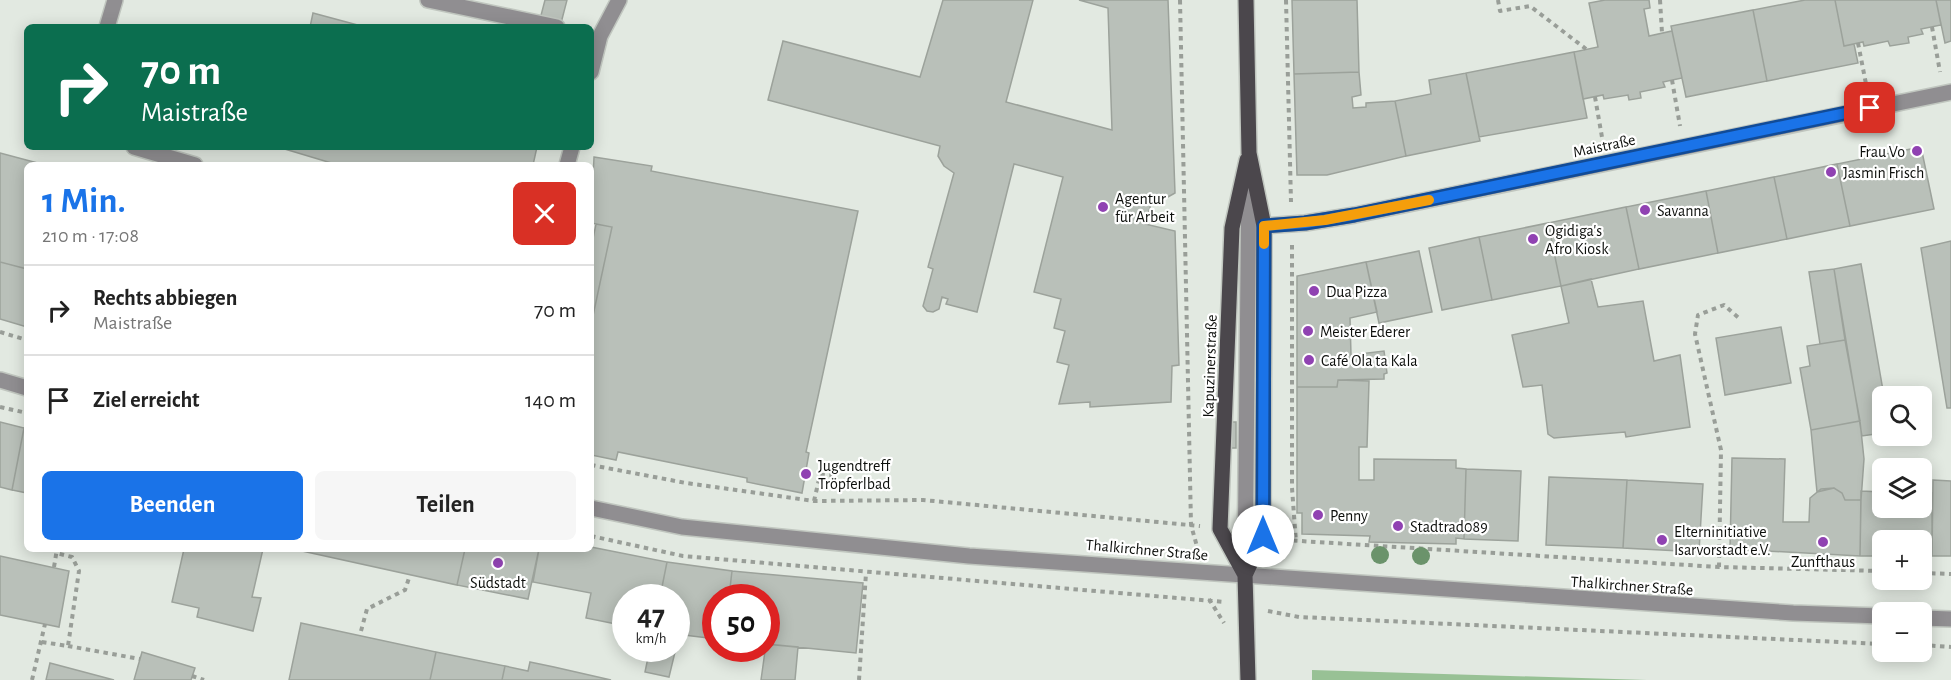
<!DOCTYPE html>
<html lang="de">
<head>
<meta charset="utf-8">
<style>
  body { margin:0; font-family:"Alegreya Sans",sans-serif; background:#f6f6f6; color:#222; height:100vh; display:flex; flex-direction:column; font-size:22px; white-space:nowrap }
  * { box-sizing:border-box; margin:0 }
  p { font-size:20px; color:#767676 }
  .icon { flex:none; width:33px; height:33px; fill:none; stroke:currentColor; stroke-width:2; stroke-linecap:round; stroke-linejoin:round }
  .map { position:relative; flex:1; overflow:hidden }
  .sheet { position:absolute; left:24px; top:162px; width:570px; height:390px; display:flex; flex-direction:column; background:#fff; border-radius:9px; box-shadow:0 3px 15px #0003 }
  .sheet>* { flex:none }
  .guide { position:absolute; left:24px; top:24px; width:570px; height:126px; border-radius:9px; box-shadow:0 3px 15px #0003; background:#0b6e4f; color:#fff; overflow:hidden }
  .buttons { position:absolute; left:1872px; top:386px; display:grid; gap:12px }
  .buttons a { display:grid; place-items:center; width:60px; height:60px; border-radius:9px; background:#fff; box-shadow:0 3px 15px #0003; font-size:30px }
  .speed { position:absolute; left:612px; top:584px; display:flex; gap:12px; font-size:30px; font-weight:700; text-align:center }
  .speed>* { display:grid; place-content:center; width:78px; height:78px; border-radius:50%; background:#fff; box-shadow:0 3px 15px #0003; line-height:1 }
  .speed small { font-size:15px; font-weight:400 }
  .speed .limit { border:9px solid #d22; background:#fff; color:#111 }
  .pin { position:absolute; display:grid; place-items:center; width:51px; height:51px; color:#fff; margin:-26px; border-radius:12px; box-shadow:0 3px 9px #0006 }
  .me { position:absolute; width:66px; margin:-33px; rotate:0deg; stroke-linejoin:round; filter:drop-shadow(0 0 4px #0008) }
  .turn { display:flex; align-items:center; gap:21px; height:126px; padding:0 18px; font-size:27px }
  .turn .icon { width:78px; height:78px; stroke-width:2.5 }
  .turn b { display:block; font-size:42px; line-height:51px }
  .round { display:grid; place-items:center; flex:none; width:63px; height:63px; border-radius:9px; background:#f6f6f6 }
  .summary { display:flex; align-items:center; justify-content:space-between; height:102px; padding:0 18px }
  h1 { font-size:36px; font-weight:600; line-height:45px; color:#1a73e8 }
  .button { display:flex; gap:12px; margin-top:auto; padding:12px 18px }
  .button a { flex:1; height:69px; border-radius:9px; background:#1a73e8; color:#fff; font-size:24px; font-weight:600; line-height:69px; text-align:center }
  .button a+a { background:#f6f6f6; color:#222 }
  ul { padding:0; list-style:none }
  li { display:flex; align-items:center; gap:18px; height:90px; padding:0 18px; border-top:2px solid #e0e0e0 }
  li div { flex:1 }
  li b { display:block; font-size:22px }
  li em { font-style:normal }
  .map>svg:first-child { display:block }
  .green { fill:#98c195 }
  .building { fill:#b9c0b9; stroke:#9ca29b; stroke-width:1.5 }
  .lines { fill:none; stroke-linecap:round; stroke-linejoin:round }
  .minor-casing { stroke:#c0c6bf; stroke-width:18 }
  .major-casing { stroke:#c0c6bf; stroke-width:18 }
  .path { stroke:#999e98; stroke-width:4; stroke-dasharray:4.5 4.5; stroke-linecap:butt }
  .minor { stroke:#908e91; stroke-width:15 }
  .major { stroke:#4b474c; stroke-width:15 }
  .tree { fill:#6b936b }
  .route-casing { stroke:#114b97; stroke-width:15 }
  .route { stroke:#1a73e8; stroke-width:10 }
  .slow { stroke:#f59e0b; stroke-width:10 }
  .poi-dot { fill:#9042b2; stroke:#fff; stroke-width:2 }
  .labels { text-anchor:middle; stroke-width:4.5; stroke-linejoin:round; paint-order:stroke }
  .street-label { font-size:16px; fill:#0d0f0c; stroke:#fff }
  .poi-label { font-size:16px; fill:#0d0f0c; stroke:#fff; text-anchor:start }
</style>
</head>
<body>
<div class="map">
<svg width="1951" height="680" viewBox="0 0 1951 680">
  <rect width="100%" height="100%" fill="#e2e9e1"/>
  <path class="green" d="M1312,670l335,10h-335z"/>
  <path class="building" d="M545,0h22l-7,27h-22z
    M943,0h90l-27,102 106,28 -4,-122 -29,-8h89l7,193 -16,9 -7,-1 -7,23 30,7 4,134 -7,1 -1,36 -81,5v-5l-31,2 10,-39 -12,-3 8,-31 -11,-3 7,-29 -27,-7 29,-115 -49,-13 -37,148 -31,-8 2,-5 -6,-2 -3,12 -6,3 -6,-1 -4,-5 10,-37 -5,-2 26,-94 -10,-7 -6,-10 2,-10 -172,-46 15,-59 137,36z
    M1292,0h65l2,72 -65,2z
    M1605,0h44l1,8 -6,1 5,27 23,-5 10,47 -19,4 2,5 -25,5 1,6 -12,2 -1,-5 -24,4 -1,-4 -20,4 -9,-47 24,-5 -9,-44z
    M1805,0h30l9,46 10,-2 4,19 -91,18 -14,-71z
    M1835,0h101l5,25 -20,4 2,5 -15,3 1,6 -19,3 -2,-5 -24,5 -1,-4 -19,4z
    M1936,0h15v41l-6,2z
    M1753,10l14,71 -81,16 -15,-71z
    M313,13l52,14h-55z
    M1574,52l13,66 -108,19 -13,-64z
    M1359,72l2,23 -9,2 1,11 13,-1v-4l29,-2 11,55 -79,19h-30l-3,-101z
    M1466,73l14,68 -74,15 -11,-55 36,-7 -2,-14z
    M278,147h259l-4,18h-195z
    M1921,147l13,62 -84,17 -13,-62z
    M0,153l45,12h-18v104l-27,-7z
    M594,157l58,9 -1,5 207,40 -52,241 3,1 -7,40 -55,-11v-4l-129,-26 -2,8 -25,-5v-130l21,-98 -21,-4z
    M1837,164l13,62 -63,13 -13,-62z
    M1774,177l13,62 -69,14 -12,-62z
    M1706,191l12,62 -79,16 -13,-62z
    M1626,207l13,62 -78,17 -13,-63z
    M1548,223l13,63 -69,14 -13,-63z
    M596,224l16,3 -21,98v-77z
    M1479,237l13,63 -50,10 -13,-62z
    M1951,241v167h-4l-26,-160z
    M1419,251l13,61 -53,11 -13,-61z
    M0,262l27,7v58l-27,-8z
    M1366,262l11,50 -27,6 1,37 33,-4 3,22 -3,1v5l-46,1 -1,7h-40v-111z
    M1861,264l23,132 -2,37 -20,3 -28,-167z
    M1834,269l11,71 -25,4 -11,-72z
    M1591,279l7,28 45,-6 11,60 26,-6 10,72 -64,10 -1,-5 -71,6 -6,-4 -6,-49 -19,2 -11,-52 57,-12 -8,-37z
    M1781,327l10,56 -66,12 -9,-57z
    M1845,340l15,81 -49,9 -11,-62 10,-2 -3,-20z
    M1338,380l31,1 -2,66h-8v33h15v-21l82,1v8l10,1 -2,70 -8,-1v6l-87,-2 1,-6 -68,-2v-21h-5v-126h40z
    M1860,421l4,38 -3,41h-16l-3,-7 -8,-5 -17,4 -6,-62z
    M0,422l24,6 -12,62 -12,-3z
    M1230,422h6v26h-6z
    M24,428l3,1v64l-15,-3z
    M1732,458l53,1 -2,63h26l1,-24 11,-9 13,-1 8,5 3,7h16l-1,56 -130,-7z
    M1466,469l55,2 -3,70 -54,-2z
    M1549,477l78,3 -4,68 -77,-3z
    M1627,480l76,4 -4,68 -76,-4z
    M1933,480l18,1v75h-19z
    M1861,491l21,1v15h40v-14h10v63h-10v-16h-40v16h-22z
    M591,547l76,15 -7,35h-34v29l-40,-8 5,-25 -58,-11 6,-33z
    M184,549h79l-11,48 9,1 -8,33 -56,-14 2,-9 -27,-6z
    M293,549h172l-8,36z
    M465,549h74l-11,50 -71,-14z
    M0,556l69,15 -10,56 -59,-12z
    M667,562l65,9 -3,26h-13v42l-40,-5v-37h-16z
    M732,571l131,12 -7,70 -90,-9v-47h-37z
    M301,623l135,29 -6,28h-141z
    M766,644l32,3 -3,33h-34z
    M650,648h26l-7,29 -24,-5z
    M142,652l53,16 -4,12h-57z
    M436,652l69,14 -3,14h-72z
    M530,662l24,5 57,13h-109l3,-14 23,5z
    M50,663l64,17h-68z"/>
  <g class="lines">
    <g class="minor-casing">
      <path id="minor" d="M428,0l129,27
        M107,27l8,-27
        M591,72l9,-36 19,-36
        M134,147l61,18
        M567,165l5,-18
        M1264,226l41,-3 50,-8 596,-123
        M0,380l27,8
        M591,508l91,19 287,29 824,57 89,3
        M1245,575l4,-407
        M1922,618l29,1"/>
    </g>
    <g class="major-casing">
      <path id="major" d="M1247,160l-15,68 -12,301 25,46 3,105
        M1245,575l18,-39 1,-310 -15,-73 -3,-153"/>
    </g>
    <path class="path" d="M1180,0l11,525 7,25
      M1286,0l5,202
      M1498,0l2,11 30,-5 56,43
      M1660,0l2,33
      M1932,27l8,45
      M1858,43l9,46
      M1672,80l8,46
      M1595,97l8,46
      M1292,245v243l4,54
      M0,332l27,8
      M0,407l27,6
      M591,465l95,18 128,18 109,-1 277,26
      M814,501l6,-26h13
      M591,536l92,20 542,46
      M1284,540l435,27 163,4
      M54,567l3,-18
      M1719,567l2,-117 -26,-116 3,-19 26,-10 16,14
      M1922,573l29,1
      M1209,599l15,24
      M1268,611l31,6 583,27
      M361,631l6,-22 38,-19 5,-15
      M42,642l26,4 11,-75 -7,-14 -16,-4
      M1922,645l29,2
      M68,646l72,13
      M192,676l12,4
      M32,680l13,-56
      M859,680l7,-107"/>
    <use href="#minor" class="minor"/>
    <use href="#major" class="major"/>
  </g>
  <g class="tree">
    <circle cx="1380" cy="555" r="9"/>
    <circle cx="1421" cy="556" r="9"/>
  </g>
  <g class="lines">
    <g class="route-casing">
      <path id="route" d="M1263,536l1,-310 41,-3 49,-8 516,-107"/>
    </g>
    <use href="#route" class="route"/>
    <path class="slow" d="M1264,244v-18l61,-6 104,-20"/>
  </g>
  <g class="poi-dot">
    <circle cx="1917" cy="151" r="6"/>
    <circle cx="1831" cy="172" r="6"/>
    <circle cx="1103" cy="207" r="6"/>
    <circle cx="1645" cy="210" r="6"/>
    <circle cx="1533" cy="239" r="6"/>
    <circle cx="1314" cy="291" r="6"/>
    <circle cx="1308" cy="331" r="6"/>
    <circle cx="1309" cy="360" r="6"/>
    <circle cx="806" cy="474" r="6"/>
    <circle cx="1318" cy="515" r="6"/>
    <circle cx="1398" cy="526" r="6"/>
    <circle cx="1662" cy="540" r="6"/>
    <circle cx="1823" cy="542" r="6"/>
    <circle cx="498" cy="563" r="6"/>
  </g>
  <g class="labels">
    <g class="street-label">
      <text transform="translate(1604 145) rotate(-12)" y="6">Maistraße</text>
      <text transform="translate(1209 366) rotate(-88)" y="6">Kapuzinerstraße</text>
      <text transform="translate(1147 549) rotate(5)" y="6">Thalkirchner Straße</text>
      <text transform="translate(1632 585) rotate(4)" y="6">Thalkirchner Straße</text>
    </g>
    <g class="poi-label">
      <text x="1905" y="157" text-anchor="end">Frau Vo</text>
      <text x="1843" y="178">Jasmin Frisch</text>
      <text x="1115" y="204">Agentur<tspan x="1115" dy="18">für Arbeit</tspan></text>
      <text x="1657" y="216">Savanna</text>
      <text x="1545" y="236">Ogidiga's<tspan x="1545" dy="18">Afro Kiosk</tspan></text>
      <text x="1326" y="297">Dua Pizza</text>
      <text x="1320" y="337">Meister Ederer</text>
      <text x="1321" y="366">Café Ola ta Kala</text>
      <text x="818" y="471">Jugendtreff<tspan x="818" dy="18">Tröpferlbad</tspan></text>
      <text x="1330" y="521">Penny</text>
      <text x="1410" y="532">Stadtrad089</text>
      <text x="1674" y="537">Elterninitiative<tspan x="1674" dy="18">Isarvorstadt e.V.</tspan></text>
      <text x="1823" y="567" text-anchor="middle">Zunfthaus</text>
      <text x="498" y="588" text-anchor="middle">Südstadt</text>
    </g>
  </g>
</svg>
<div class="buttons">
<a><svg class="icon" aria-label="search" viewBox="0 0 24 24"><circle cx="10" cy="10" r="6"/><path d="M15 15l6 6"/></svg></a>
<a><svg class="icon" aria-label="layers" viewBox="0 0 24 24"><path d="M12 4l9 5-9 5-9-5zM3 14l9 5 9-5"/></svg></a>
<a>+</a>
<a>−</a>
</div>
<div class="speed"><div>47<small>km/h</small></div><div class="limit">50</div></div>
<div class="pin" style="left:1870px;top:108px;background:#d93025"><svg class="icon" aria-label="arrive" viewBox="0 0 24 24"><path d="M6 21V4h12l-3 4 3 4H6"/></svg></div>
<svg class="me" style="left:1263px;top:536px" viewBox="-20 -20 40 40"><circle r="19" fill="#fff"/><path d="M0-13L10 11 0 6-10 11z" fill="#1a73e8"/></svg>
<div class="guide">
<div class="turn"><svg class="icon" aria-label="right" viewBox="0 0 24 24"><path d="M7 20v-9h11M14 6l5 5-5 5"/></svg><div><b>70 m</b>Maistraße</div></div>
</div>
<section class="sheet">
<div class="summary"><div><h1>1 Min.</h1><p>210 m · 17:08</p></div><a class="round" style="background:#d93025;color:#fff"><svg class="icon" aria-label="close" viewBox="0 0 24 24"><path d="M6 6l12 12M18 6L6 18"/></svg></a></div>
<ul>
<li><svg class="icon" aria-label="right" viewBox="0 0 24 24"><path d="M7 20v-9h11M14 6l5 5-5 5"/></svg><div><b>Rechts abbiegen</b><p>Maistraße</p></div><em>70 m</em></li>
<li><svg class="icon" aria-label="arrive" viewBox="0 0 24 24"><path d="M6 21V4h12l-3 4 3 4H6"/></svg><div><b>Ziel erreicht</b></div><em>140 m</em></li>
</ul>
<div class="button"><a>Beenden</a><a>Teilen</a></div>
</section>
</div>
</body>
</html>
